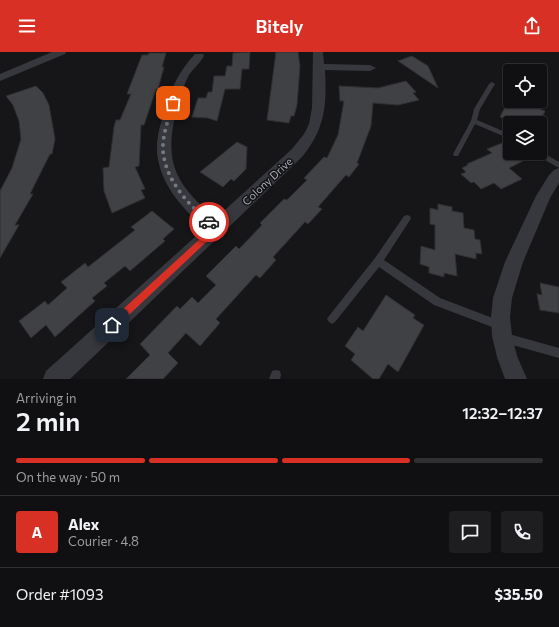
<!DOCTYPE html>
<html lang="en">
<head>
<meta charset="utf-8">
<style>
	:root { --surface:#101012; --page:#1e1e20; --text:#f1f3f6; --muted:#9c9d9f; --line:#303032; --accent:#d93025 }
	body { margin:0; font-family:Commissioner,sans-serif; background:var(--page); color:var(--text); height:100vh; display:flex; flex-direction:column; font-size:15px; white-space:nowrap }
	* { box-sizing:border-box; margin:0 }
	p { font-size:13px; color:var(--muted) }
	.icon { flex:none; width:22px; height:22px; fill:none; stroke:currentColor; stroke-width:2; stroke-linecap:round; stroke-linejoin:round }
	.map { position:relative; height:327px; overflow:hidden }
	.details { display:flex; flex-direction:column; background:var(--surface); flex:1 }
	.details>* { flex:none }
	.buttons { position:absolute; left:503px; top:12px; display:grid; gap:8px }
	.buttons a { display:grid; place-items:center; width:44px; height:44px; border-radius:4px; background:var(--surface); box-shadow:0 1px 3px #0004,0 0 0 1px var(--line); font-size:20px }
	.pin { position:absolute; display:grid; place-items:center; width:34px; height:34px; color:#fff; margin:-17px; border-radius:8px; box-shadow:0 2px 6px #0006 }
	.courier { position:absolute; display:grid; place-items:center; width:40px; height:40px; margin:-20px; border:3px solid #d93025; border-radius:50%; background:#fff; color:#222; box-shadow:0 1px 5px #0007 }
	.head em { font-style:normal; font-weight:600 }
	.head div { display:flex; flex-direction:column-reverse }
	.head { display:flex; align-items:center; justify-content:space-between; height:68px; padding:0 16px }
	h1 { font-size:26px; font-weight:600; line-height:30px }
	.bar { display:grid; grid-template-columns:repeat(4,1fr); gap:6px 4px; align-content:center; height:48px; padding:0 16px }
	.bar i { height:5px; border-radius:3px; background:var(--line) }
	.bar .current { background:var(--accent) }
	.bar p { grid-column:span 4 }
	.line { display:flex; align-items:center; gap:10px; padding:0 16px; border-top:1px solid var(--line) }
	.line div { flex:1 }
	.round { display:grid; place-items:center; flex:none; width:42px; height:42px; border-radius:4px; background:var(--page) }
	header { display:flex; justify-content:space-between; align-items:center; height:52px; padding:0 16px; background:var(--accent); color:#fff; font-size:18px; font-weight:600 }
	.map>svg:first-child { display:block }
</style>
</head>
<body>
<header><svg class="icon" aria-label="menu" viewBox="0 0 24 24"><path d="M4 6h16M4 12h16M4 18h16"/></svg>Bitely<svg class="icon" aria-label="share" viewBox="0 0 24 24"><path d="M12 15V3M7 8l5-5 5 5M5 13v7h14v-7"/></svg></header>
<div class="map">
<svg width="559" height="327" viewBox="0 0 559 327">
	<rect width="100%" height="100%" fill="#161618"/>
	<path fill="#404145" stroke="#303034" d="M250 0 249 17H242L240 37H225L217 69 208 66 192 65 198 46H206L208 40H212L214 24H225L227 14H232L233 1Z
		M276 0H298L300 14 297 53 294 64H291L289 71 267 68Z
		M149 1H166L162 15H164L158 37H156L144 73H141L139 114 135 115 145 137 141 138 145 146 112 161 104 139 103 116 109 115 114 75 116 68H120L131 42H127L142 3H148Z
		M412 4 428 14 438 36 398 9Z
		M406 29 416 40 413 41 419 48 398 53 373 51 371 74 357 111 359 112 349 125 346 123 318 155 322 157 308 172 305 170 273 205 276 208 260 226 256 223 216 267 220 271 200 294 186 281 168 301 178 311 163 327H126L150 303 140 292 177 254 180 257 192 245 198 251 216 233 206 224 236 194 239 197 262 173 260 171 284 147 287 148 307 128 304 126 324 105 327 106 338 83 344 49H340L339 34 378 36Z
		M36 34 43 41 49 53 55 87 52 102H50L30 142H33L15 173H19L0 206V139L12 116 21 87 19 69 13 53 6 44Z
		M508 49H532L530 53 545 59 539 71H504L506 67 500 65Z
		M510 88V101H517L518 102 515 103 523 109 509 116 522 127 501 137 494 131 481 137 474 130 471 131 461 122 466 120 462 116 468 113 467 112 492 101 487 97Z
		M237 90 247 95 246 117 234 129 231 127 223 135 200 120Z
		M438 152 452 155V159L463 161 464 176 474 178 475 187 480 188 482 202 476 201V207L455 202 457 224 444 221V225L429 221V215L420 212 421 194 435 198V173L430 172V156L438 158Z
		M152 159 174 177 163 187 165 189 130 219 125 214 104 231 107 234 92 246 95 249 55 285 46 273 31 286 19 269 45 249 48 253 67 236 61 230 85 211 88 215 135 178 131 175Z
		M540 231 559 235V261L540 258 537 242 542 243Z
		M386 243 415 263 413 266 424 273 398 320 388 312 379 327H373L351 308 355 302 345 294 358 275 363 279Z"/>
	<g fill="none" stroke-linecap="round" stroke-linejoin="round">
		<path fill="#37383d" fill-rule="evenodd" d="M492 30 495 32 480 57 477 68 510 82V87L475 72 458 104H454L453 102 471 69 474 57 489 32Z
			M540 99 559 110V116L536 103 535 101H540Z
			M407 163 410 164 411 166 410 168 384 208 440 246 503 270 505 273 503 276 500 278 434 253 379 215 335 270 332 272 329 270 327 267 329 264 375 206 404 164Z
			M502 280 559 296V306L498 289 497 285 498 281Z
			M276 318 280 319 281 323 280 327H269L272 319Z"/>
		<path fill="#37383d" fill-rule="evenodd" d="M52 0H66L65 2 0 29V22Z
			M313 0H323L324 12 370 13 376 16 370 19 325 18C327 53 325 77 302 105L70 327H43L46 319 205 176C180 155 155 126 157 91 158 80 161 70 164 61 170 38 179 19 195 2H203L204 4C200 11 194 16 189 23 182 36 179 50 175 64 164 113 178 135 216 166L292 97 304 82 309 72 312 56Z
			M559 116V131L551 144 523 210 512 246 510 265 512 284 517 304 527 327H505L497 305 492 284 491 265 493 246 505 210 536 144 549 123 554 118Z"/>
	</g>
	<path fill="#d93025" d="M209 167 219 174V178L115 276H109V270L212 176 206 170Z"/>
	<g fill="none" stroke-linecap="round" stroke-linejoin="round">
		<path stroke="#757880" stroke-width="4" stroke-dasharray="0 7.2" d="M173 51C169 66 162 83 163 99 166 129 188 152 209 170"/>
	</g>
	<g text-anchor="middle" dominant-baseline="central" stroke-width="3" stroke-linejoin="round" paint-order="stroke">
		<g font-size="11" fill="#a8adb8" stroke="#111113">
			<text transform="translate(267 129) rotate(-43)">Colony Drive</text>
		</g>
	</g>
</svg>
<div class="buttons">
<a><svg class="icon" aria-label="locate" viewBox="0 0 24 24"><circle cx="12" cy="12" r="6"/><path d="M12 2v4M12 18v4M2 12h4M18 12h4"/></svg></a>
<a><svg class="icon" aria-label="layers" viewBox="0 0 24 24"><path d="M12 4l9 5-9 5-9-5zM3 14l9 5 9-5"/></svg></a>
</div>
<div class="pin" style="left:173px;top:51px;background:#ea580c"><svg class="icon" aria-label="bag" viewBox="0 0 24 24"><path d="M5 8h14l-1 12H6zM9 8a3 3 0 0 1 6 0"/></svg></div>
<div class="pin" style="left:112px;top:273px;background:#1f2937"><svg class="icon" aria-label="home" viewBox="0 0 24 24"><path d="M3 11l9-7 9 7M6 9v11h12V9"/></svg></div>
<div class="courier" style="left:209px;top:170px"><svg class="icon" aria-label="car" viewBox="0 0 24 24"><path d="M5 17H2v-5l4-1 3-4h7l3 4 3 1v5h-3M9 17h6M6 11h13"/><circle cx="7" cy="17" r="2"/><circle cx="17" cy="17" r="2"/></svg></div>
</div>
<section class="details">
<div class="head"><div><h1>2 min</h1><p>Arriving in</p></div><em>12:32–12:37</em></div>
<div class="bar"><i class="current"></i><i class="current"></i><i class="current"></i><i></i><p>On the way · 50 m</p></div>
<div class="line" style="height:72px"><b class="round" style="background:var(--accent);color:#fff">A</b><div><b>Alex</b><p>Courier · 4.8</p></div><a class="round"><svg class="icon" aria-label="chat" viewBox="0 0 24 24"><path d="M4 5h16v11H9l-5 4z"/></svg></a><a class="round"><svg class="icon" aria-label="phone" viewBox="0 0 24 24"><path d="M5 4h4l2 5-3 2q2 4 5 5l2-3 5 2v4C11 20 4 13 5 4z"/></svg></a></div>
<div class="line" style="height:52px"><div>Order #1093</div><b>$35.50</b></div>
</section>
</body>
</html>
